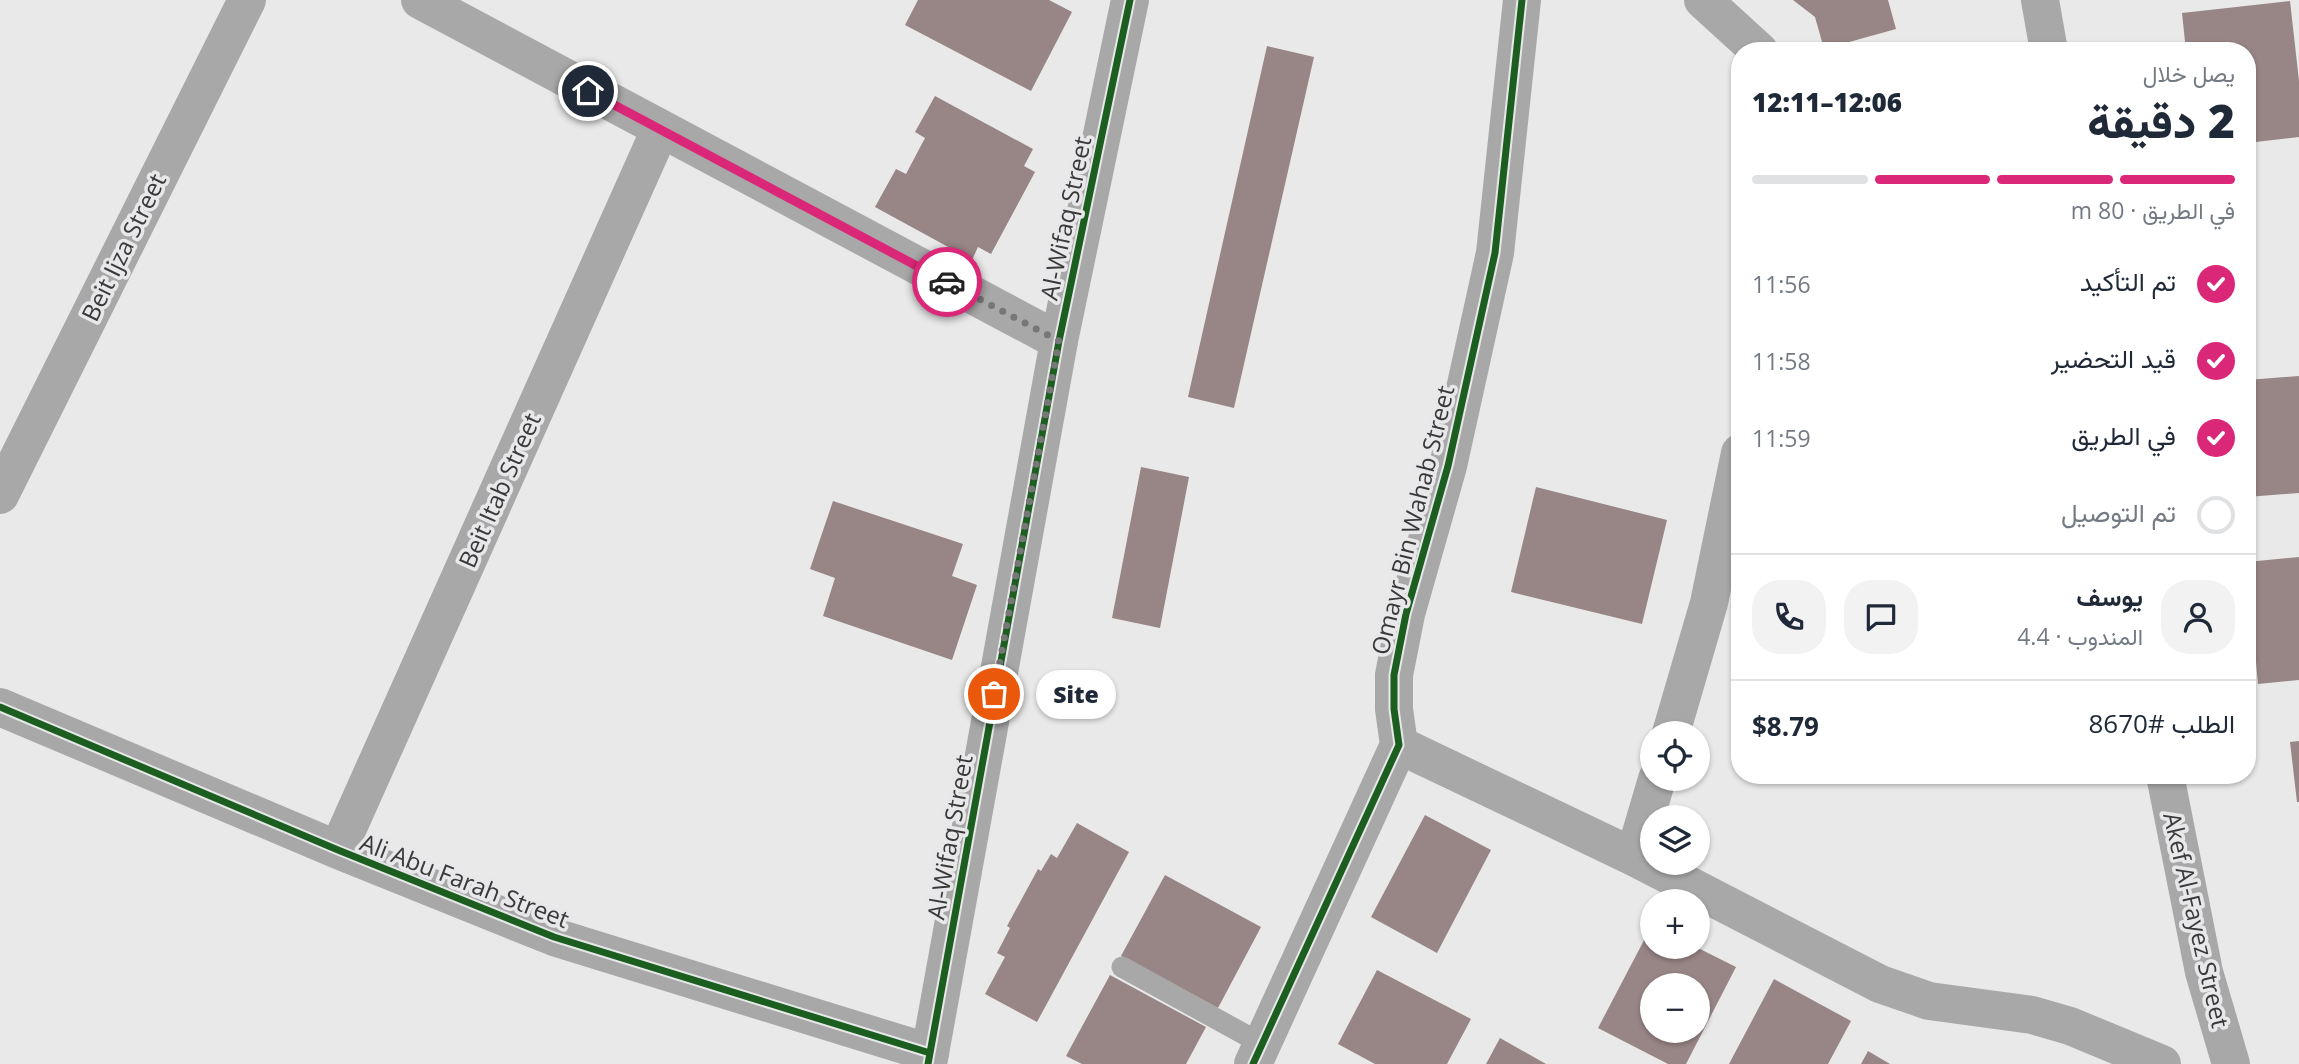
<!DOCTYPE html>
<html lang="ar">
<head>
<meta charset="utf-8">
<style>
	:root { --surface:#fff; --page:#f2f2f3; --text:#1f2937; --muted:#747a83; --line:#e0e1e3; --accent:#db2777 }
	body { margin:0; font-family:"Open Sans",Vazirmatn,sans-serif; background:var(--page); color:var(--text); direction:rtl; height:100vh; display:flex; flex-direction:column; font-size:26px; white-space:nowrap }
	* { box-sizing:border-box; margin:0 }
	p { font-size:23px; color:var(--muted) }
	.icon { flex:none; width:38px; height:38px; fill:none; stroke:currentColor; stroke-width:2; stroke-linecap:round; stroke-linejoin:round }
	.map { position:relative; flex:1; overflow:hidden; direction:ltr }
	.details { position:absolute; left:1731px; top:42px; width:525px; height:742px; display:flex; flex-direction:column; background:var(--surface); border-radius:28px; box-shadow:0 2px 5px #0004; direction:rtl }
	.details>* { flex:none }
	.controls { position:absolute; left:1640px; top:721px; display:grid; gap:14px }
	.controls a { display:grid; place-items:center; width:70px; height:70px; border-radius:50%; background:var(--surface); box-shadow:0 2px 5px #0004; font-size:35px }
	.pin { position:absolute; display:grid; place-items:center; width:60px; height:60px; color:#fff; margin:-30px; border:4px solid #fff; border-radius:50%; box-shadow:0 2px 7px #0007 }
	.courier { position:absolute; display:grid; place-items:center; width:70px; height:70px; margin:-35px; border:5px solid #db2777; border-radius:50%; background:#fff; color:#222; box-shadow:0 2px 9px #0007 }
	.bubble { position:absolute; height:49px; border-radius:24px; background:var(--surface); box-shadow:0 2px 5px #0004; font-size:23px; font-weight:800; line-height:49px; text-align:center; direction:rtl }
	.summary em { font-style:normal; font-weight:800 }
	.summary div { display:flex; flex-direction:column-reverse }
	.summary { display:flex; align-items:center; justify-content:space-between; height:119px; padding:0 21px }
	h1 { font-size:46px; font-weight:800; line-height:52px }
	.bar { display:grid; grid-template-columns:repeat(4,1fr); gap:10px 7px; align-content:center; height:84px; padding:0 21px }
	.bar i { height:9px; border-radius:5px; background:var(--line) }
	.bar .on { background:var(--accent) }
	.bar p { grid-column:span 4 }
	.line { display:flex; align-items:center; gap:18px; padding:0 21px; border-top:2px solid var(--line) }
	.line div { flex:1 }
	.round { display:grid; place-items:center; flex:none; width:74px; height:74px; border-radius:28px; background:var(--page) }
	ol { padding:0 21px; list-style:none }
	li { display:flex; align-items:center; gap:21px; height:77px }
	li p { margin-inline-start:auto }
	li .icon { padding:7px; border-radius:50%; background:var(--accent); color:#fff; stroke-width:4 }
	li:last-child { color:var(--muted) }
	li i { width:38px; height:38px; border:4px solid var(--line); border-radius:50% }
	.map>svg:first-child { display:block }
</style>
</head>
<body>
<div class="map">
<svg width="2299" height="1064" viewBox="0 0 2299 1064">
	<rect width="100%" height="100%" fill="#e9e9e9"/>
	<path fill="#988586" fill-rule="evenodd" d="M918 0H1049L1072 12 1031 91 905 25Z
		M1793 0H1888L1896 29 1824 49 1815 17Z
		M2290 1 2299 81V137L2247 143V51H2186L2182 13Z
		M1267 46 1314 57 1234 408 1188 397Z
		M935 96 1033 149 1024 166 1035 172 991 254 978 247 972 260 875 207 896 169 906 174 925 138 915 132Z
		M2299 376V493L2247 497V380Z
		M1141 467 1189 477 1160 628 1112 618Z
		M1536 487 1667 520 1642 624 1511 592Z
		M833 501 963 544 952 576 977 585 952 660 823 616 835 578 810 569Z
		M2299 557V680L2258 684 2247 562Z
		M2299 741V802H2297L2290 742Z
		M1425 815 1491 850 1437 953 1371 917Z
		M1077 823 1129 852 1037 1022 985 994 1005 957 997 953 1010 928 1007 926 1038 869 1041 871 1051 854 1057 858Z
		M1165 875 1261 927 1218 1008 1121 956Z
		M1652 925V947H1696L1736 967 1686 1064H1668L1598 1028ZM1652 985H1698V1031H1652Z
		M1377 970 1471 1019 1447 1064H1375L1338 1044Z
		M1110 975 1206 1027 1186 1064H1082L1066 1056Z
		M1774 979 1851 1021 1828 1064H1729Z
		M1500 1038 1546 1064H1486Z
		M1868 1051 1890 1064H1861Z"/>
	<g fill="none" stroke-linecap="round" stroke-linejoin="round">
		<path stroke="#a8a8a8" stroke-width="21" d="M1122 967 1262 1044"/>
		<path stroke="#a8a8a8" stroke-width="38" d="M420 0 1059 341
			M1703 0 1759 51
			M0 495 247 0
			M0 707 338 850 554 937 930 1053
			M1671 733 1709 603 1740 453
			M1399 745 1634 857 1880 984 1929 1001 2032 1015 2070 1026 2162 1064
			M338 850 660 130
			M1634 857 1657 779
			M1253 1064 1399 745 1394 709V675L1406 614 1448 466 1495 253 1522 0"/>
		<path stroke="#a8a8a8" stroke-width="38" d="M2040 0 2049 51
			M2165 775 2204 972 2231 1064
			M928 1064 1059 341 1130 0"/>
		<defs>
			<path id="cycleway" d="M0 707 338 850 554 937 930 1053
				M928 1064 1059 341 1130 0
				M1253 1064 1399 745 1394 709V675L1406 614 1448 466 1495 253 1522 0"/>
		</defs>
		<use href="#cycleway" stroke="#e8e8ea" stroke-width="11"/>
		<use href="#cycleway" stroke="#1b5e20" stroke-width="7"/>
	</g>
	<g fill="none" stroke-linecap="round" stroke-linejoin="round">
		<path stroke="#777" stroke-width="7" stroke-dasharray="0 12.6" d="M947 282 1059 341 994 694"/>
		<path stroke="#db2777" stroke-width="9" d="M588 91 947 282"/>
	</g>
	<g text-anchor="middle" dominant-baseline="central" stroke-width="7" stroke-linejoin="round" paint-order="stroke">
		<g font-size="24" fill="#39393a" stroke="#e8e8ea">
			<text transform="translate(1065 218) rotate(-78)">Al-Wifaq Street</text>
			<text transform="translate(123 247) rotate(-64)">Beit Ijza Street</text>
			<text transform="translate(499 490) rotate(-66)">Beit Itab Street</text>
			<text transform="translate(1412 520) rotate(-76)">Omayr Bin Wahab Street</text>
			<text transform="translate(949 837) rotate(-80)">Al-Wifaq Street</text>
			<text transform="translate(465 880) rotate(21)">Ali Abu Farah Street</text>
			<text transform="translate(2197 920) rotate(77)">Akef Al-Fayez Street</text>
		</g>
	</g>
</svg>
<div class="controls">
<a><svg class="icon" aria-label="locate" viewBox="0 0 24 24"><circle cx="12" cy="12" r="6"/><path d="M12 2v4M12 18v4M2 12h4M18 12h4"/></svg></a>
<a><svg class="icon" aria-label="layers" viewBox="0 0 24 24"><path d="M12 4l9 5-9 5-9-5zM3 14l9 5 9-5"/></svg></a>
<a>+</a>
<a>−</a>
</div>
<div class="pin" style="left:994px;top:694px;background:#ea580c"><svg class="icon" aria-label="bag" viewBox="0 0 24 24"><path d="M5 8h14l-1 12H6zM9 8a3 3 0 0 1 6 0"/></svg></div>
<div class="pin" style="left:588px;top:91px;background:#1f2937"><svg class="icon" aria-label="home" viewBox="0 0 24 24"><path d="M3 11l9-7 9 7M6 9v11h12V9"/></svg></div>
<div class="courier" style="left:947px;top:282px"><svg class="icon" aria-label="car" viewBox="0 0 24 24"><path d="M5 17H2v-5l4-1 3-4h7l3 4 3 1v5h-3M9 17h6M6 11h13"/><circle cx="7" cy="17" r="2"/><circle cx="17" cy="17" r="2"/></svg></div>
<div class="bubble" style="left:1036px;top:670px;width:80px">Site</div>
<section class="details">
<div class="summary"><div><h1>2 دقيقة</h1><p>يصل خلال</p></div><em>12:06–12:11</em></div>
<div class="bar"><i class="on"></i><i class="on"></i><i class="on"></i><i></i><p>في الطريق · 80 m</p></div>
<ol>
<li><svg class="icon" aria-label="check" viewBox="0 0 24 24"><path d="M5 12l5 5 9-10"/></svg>تم التأكيد<p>11:56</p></li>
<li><svg class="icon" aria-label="check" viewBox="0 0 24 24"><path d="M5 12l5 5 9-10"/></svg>قيد التحضير<p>11:58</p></li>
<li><svg class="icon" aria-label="check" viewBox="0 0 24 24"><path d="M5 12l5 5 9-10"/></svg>في الطريق<p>11:59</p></li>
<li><i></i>تم التوصيل</li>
</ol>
<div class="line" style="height:126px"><a class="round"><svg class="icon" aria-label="person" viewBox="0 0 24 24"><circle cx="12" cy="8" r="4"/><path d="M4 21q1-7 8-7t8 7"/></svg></a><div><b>يوسف</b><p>المندوب · 4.4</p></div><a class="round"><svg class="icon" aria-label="chat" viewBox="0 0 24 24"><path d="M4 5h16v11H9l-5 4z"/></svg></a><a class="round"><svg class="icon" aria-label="phone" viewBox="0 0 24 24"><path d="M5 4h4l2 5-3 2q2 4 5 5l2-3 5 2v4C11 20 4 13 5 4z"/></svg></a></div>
<div class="line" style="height:91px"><div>الطلب #8670</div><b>$8.79</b></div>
</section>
</div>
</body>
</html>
